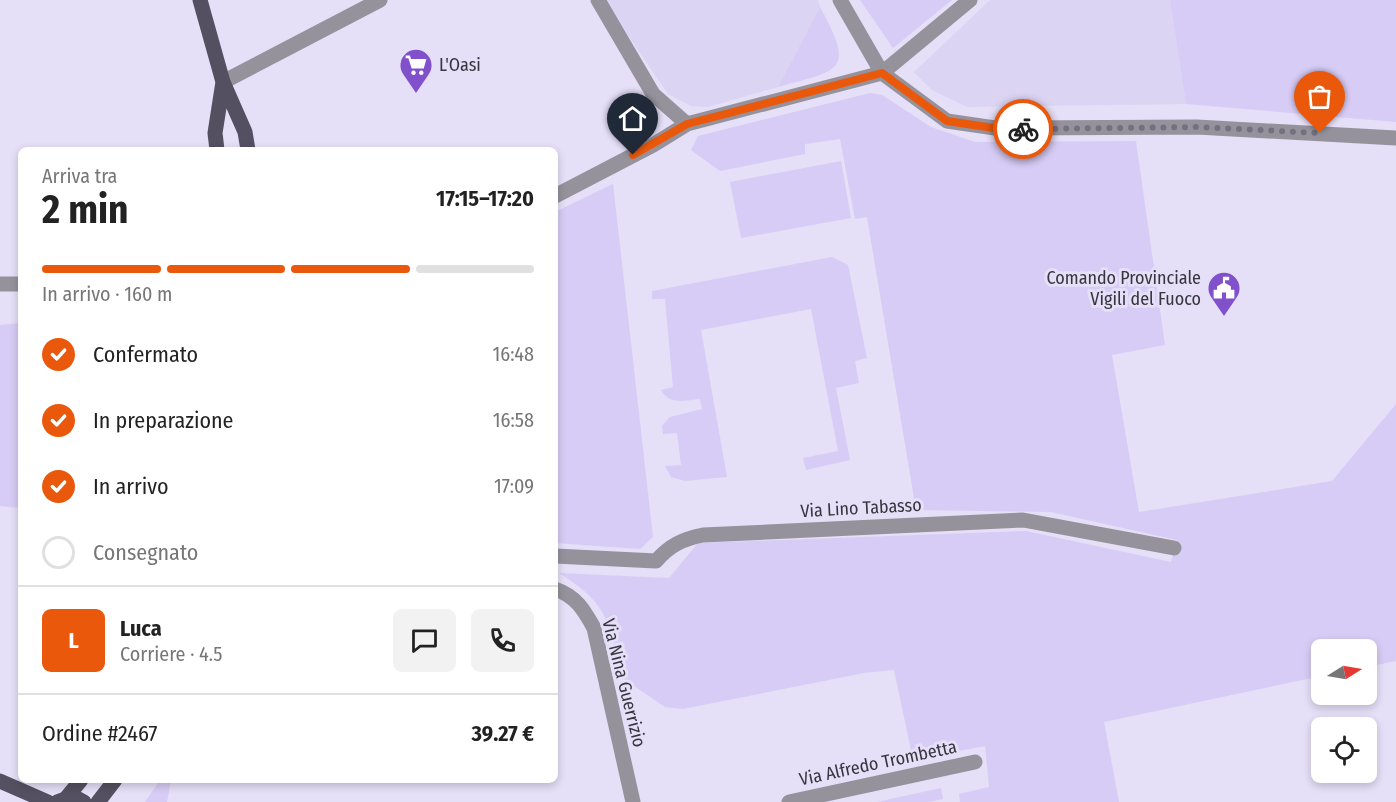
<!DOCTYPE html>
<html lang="it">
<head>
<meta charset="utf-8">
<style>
	:root { --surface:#fff; --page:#f2f2f2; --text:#222; --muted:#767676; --line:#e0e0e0; --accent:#ea580c }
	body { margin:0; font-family:"Fira Sans Condensed",sans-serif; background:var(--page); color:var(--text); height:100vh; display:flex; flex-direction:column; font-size:22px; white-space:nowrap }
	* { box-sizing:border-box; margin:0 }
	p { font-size:20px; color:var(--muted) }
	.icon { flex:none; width:33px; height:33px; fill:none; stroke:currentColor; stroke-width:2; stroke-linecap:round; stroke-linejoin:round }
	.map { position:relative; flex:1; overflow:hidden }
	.side { position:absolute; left:18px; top:147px; width:540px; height:636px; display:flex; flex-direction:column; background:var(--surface); border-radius:9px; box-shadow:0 3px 9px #0003 }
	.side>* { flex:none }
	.needle { width:39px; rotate:79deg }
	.controls { position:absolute; left:1311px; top:639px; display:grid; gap:12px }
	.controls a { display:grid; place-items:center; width:66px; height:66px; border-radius:9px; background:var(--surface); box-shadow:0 3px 9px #0003; font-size:30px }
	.pin { position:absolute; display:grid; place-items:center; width:51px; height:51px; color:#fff; margin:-62px -26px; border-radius:50% 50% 50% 0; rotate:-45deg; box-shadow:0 0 6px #0007 }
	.pin .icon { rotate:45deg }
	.courier { position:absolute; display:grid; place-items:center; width:60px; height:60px; margin:-30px; border:4px solid #ea580c; border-radius:50%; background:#fff; color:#222; box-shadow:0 2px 8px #0007 }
	.overview em { font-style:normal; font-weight:700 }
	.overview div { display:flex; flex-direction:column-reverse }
	.overview { display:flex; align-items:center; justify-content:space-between; height:102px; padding:0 24px }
	h1 { font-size:39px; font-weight:700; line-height:45px }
	.bar { display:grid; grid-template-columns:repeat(4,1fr); gap:9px 6px; align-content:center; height:72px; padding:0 24px }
	.bar i { height:8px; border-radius:4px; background:var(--line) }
	.bar .current { background:var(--accent) }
	.bar p { grid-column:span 4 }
	.line { display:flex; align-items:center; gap:15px; padding:0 24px; border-top:2px solid var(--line) }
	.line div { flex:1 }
	.round { display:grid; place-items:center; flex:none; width:63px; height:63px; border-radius:9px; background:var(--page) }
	ol { padding:0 24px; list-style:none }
	li { display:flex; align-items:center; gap:18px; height:66px }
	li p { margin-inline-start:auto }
	li .icon { padding:6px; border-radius:50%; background:var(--accent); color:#fff; stroke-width:4 }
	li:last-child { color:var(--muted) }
	li i { width:33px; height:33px; border:3px solid var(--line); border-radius:50% }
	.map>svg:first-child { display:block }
</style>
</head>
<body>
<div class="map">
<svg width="1396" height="802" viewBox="0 0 1396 802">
	<rect width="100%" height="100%" fill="#e5dff7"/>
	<path fill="#dcd4f3" d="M604 0H818L820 7 778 87 708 107 691 106 668 94Z
		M990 0H1170L1186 104 967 107 932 90 914 72Z"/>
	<path fill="#d7ccf5" d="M860 0H952L893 48Z
		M1170 0H1396V122L1186 104Z
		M820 7C856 72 840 70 778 87Z
		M870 93 882 95 931 127 975 142 1136 141 1165 345 1112 355 1139 512 1332 481 1396 404V661L1367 667 1366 650H1322L1321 676 1104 722 1119 802H960L959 794 989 787 985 746 913 760 894 670 864 673 683 709 665 707 621 677C610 623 609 604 559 573L669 578 698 543 1026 531 1171 562 1177 540 1051 512 916 510 867 217 855 219 840 139 805 144V154L720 171 691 150 698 136Z
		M841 161 851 218 741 238 730 182Z
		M613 184 653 537 640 549 555 543V212Z
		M832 257 848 265 867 358 855 361 859 383 836 388 850 460 806 470 803 458 838 451 811 309 701 330 727 477 685 481 671 477 665 466 681 465 677 433 663 434 662 426 670 417 702 409 700 399C685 400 670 406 661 390L673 387 665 299H652V291Z
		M21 323V508L0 506V325Z
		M160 780H171L167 802H145Z
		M941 788 943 799 929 802H877Z"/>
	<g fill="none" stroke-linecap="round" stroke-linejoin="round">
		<path stroke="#95929c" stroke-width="15" d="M598 0 653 94 687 124
			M840 0 882 73 947 121 995 128 1197 127 1396 138
			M223 82 380 0
			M555 196 653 145 687 124 882 73 970 0
			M0 284H21
			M555 556 656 561C670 545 683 539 703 535L1023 520 1174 548
			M555 589C576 596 584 610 594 628L633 802
			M789 802 975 762"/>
		<path stroke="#555061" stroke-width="15" d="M200 0 223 82 245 132 248 150
			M217 150 215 133 223 82
			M0 781 48 802
			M67 797 81 780
			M57 802 73 796 84 802
			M98 802 115 780"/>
	</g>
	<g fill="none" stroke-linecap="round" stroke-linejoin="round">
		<path stroke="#74707f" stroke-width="6" stroke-dasharray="0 10.8" d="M1023 129 1197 127 1320 133"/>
		<path stroke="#ea580c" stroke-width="8" d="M633 155 687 124 882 73 947 121 994 128 1023 129"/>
	</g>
	<defs>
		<symbol id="supermarket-pin" viewBox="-11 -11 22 30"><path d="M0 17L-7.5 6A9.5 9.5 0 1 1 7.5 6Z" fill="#8051ca" stroke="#e5dff7"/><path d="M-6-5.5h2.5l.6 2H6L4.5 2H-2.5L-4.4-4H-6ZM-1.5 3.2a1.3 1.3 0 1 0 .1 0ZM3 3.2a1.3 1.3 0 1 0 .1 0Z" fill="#fff"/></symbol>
		<symbol id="civic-pin" viewBox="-11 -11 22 30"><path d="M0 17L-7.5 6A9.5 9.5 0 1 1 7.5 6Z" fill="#8051ca" stroke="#e5dff7"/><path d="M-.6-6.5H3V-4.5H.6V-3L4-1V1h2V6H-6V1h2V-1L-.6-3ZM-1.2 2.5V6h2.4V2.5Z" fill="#fff"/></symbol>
	</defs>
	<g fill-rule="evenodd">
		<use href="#supermarket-pin" x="397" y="46" width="38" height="52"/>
		<use href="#civic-pin" x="1205" y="269" width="38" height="52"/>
	</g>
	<g text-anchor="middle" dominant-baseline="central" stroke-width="6" stroke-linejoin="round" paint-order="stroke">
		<g font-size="18" fill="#37353e" stroke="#e5dff7" text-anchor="start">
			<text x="439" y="65">L'Oasi</text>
			<text x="1201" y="278" text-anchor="end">Comando Provinciale<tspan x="1201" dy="21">Vigili del Fuoco</tspan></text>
		</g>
		<g font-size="18" fill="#37353e" stroke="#e5dff7">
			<text transform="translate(861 508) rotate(-3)">Via Lino Tabasso</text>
			<text transform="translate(624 683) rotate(76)">Via Nina Guerrizio</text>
			<text transform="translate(878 763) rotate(-12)">Via Alfredo Trombetta</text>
		</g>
	</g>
</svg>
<div class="controls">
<a><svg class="needle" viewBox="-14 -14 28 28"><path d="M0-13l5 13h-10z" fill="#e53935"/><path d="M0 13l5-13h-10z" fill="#767676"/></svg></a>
<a><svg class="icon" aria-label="locate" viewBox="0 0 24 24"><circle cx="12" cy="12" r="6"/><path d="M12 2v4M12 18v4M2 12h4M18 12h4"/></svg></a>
</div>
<div class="pin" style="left:1320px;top:133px;background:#ea580c"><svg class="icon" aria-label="bag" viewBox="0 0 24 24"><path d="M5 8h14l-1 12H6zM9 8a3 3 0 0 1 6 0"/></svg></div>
<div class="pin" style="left:633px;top:155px;background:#1f2937"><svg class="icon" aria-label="home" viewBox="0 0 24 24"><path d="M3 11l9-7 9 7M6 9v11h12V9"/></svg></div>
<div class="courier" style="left:1023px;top:129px"><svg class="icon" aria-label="bike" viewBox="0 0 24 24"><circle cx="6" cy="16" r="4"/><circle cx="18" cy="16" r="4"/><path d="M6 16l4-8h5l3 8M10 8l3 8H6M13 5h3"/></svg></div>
<section class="side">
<div class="overview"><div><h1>2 min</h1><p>Arriva tra</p></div><em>17:15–17:20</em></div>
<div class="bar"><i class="current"></i><i class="current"></i><i class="current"></i><i></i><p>In arrivo · 160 m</p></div>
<ol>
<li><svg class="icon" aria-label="check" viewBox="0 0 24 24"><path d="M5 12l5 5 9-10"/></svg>Confermato<p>16:48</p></li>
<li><svg class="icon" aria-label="check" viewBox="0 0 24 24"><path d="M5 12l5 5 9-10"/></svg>In preparazione<p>16:58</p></li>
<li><svg class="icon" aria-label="check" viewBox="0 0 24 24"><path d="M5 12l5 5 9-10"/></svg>In arrivo<p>17:09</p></li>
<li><i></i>Consegnato</li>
</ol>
<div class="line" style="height:108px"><b class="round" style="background:var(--accent);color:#fff">L</b><div><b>Luca</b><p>Corriere · 4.5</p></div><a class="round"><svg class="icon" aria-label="chat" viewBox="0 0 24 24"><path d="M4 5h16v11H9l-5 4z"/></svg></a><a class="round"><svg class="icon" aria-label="phone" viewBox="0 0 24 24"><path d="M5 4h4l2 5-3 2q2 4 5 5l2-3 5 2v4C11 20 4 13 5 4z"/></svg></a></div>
<div class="line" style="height:78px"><div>Ordine #2467</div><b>39.27 €</b></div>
</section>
</div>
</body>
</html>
